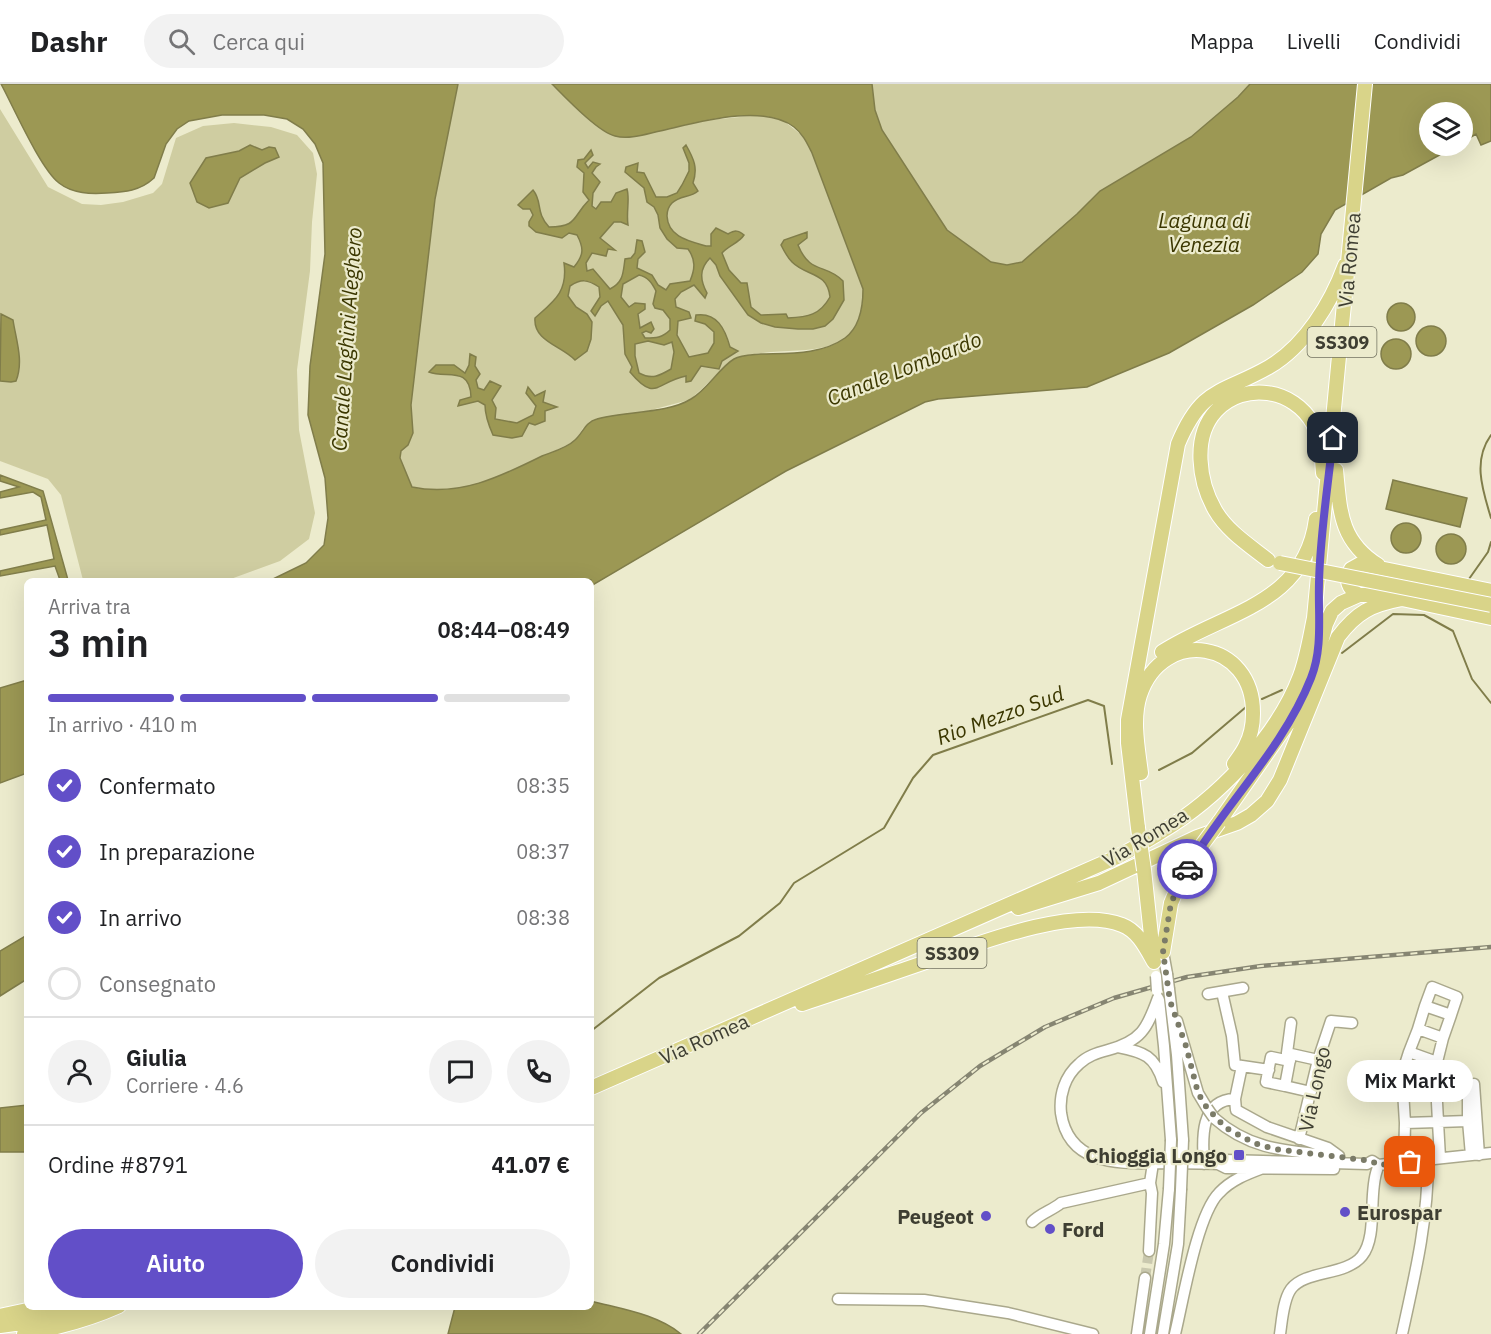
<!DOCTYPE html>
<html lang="it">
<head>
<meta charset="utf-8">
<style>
	:root { --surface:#fff; --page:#f2f2f2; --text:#202124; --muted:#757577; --line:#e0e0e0; --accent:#624fc8 }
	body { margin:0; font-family:"IBM Plex Sans",sans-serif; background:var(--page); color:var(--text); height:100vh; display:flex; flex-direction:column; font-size:22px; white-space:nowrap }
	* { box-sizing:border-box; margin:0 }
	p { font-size:20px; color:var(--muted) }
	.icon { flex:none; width:33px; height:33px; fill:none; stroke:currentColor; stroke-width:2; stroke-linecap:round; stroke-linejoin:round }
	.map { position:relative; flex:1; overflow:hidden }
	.panel { position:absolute; left:24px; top:494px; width:570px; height:732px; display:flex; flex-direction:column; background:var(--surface); border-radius:9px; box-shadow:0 6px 24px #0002 }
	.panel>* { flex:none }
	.buttons { position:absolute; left:1419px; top:18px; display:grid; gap:12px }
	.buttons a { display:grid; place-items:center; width:54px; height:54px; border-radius:50%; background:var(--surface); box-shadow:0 6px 24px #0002; font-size:30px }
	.pin { position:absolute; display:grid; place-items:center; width:51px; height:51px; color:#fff; margin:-26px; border-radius:12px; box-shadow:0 3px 9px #0006 }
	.courier { position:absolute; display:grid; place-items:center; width:60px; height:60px; margin:-30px; border:4px solid #624fc8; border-radius:50%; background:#fff; color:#222; box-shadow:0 2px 8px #0007 }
	.bubble { position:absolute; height:42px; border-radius:21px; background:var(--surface); box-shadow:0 6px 24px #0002; font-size:20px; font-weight:600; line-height:42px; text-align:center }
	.overview em { font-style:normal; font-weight:600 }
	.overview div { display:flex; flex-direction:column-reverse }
	.overview { display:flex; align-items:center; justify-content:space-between; height:102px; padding:0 24px }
	h1 { font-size:39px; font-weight:600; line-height:45px }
	.bar { display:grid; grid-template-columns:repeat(4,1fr); gap:9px 6px; align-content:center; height:72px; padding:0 24px }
	.bar i { height:8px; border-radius:4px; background:var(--line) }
	.bar .selected { background:var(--accent) }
	.bar p { grid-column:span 4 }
	.line { display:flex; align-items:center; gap:15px; padding:0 24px; border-top:2px solid var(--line) }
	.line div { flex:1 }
	.round { display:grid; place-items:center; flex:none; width:63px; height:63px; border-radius:32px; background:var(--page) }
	ol { padding:0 24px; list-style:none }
	li { display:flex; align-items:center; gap:18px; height:66px }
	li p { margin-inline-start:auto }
	li .icon { padding:6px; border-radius:50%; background:var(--accent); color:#fff; stroke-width:4 }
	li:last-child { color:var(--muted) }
	li i { width:33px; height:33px; border:3px solid var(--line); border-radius:50% }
	.cta { display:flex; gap:12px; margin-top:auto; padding:12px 24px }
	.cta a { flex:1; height:69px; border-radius:36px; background:var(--accent); color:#fff; font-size:24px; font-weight:600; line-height:69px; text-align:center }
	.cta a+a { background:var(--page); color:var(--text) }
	header { display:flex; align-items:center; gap:36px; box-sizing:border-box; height:84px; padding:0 30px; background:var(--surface); border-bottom:2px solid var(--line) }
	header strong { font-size:28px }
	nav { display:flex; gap:33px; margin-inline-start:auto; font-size:21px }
	.search { width:420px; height:54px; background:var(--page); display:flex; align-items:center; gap:15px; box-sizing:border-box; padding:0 21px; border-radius:33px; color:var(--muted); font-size:22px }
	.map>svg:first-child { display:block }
</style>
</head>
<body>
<header>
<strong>Dashr</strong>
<div class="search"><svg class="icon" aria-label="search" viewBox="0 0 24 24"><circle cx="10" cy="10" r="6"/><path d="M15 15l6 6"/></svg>Cerca qui</div>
<nav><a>Mappa</a><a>Livelli</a><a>Condividi</a></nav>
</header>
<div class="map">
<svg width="1491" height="1250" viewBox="0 0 1491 1250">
	<rect width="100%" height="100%" fill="#ecebcd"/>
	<path fill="#cfcda1" d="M458 0H552L589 36 636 52 709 36 761 31 776 35 800 0 784 37 804 53 812 69 863 205C865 288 787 257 737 274 726 278 702 307 689 316L583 344 575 357 500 393 464 404 429 407 412 403 400 374 401 367 408 361 413 349 411 321 435 115Z
		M872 0H1250L1238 13 1191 53 1100 107 1077 130 1022 178 1007 181 991 178 947 146 882 46 875 26Z
		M0 25 48 103 82 120 101 121 123 118 153 109 162 100 176 54 203 42 234 39 271 43 297 51 313 69 317 90 312 138 310 187 297 286 299 346 315 429 309 455 280 477 228 496H83L61 411 48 395 0 377Z"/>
	<path fill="#9c9854" stroke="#807d4a" stroke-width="1.5" fill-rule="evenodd" d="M1 0H458L435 115 411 321 413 349 408 361 401 367 400 374 412 403C459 413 500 393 542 372 552 368 567 364 575 356 583 349 585 338 597 335 624 327 667 330 691 315 707 306 720 283 734 275 741 271 753 271 761 270 788 269 821 271 845 254 860 243 863 223 863 205L812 69C807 59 803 50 794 43 762 19 696 39 660 47 646 50 629 56 615 52 598 48 565 13 552 0H872L875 26 882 46 947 146 991 178 1007 181 1022 178 1077 130 1100 107 1191 53 1238 13 1250 0H1491V57L1481 61 1476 50 1463 58 1462 28H1430V62H1456L1403 91 1391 94 1335 126 1321 150 1318 170 1302 188 1253 221 1169 269 1087 303 938 315 925 318 786 387 591 502V496H271L306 479 324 461 328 434 325 394 308 331 310 282 325 170 323 79 315 60 303 45 287 35 264 31H222L189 37 177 45 166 60 154 94C140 107 125 108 107 109 91 110 73 110 59 99 40 84 14 24 1 0Z
		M250 61 262 66 269 63 275 64 279 73 265 79 240 94 228 119 209 124 197 118 190 99 206 74 239 67Z
		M686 61C694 75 698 84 693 99L698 107C690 114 680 111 672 119 669 122 667 127 667 132 668 153 689 157 706 162H711V150L716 144 728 150C735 146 738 146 744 151 739 159 729 161 722 169L729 186 741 199H747L751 223 761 231 786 230 788 234C808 233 820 231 830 213 827 187 807 193 792 178 787 173 784 167 781 161L784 156 807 148V154L798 161C810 191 826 179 843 197L844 216 833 235 825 242 813 245H798L775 243 761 239 748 231 720 192 716 181 710 174C699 185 700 196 707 209L705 214 694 201 681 208 675 215 676 223 689 228 691 234 678 237 677 251 689 273 708 269 714 259V248L705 240 695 237 696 231C717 228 725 245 730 263L738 267 722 277 719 285 701 282 691 297 686 298V292C656 298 656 319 630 288L632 283 625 270 623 241 608 217 601 222 595 232 591 227 600 213 599 203C587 195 581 195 570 202L568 212 576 223 587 230 592 238 591 255 587 267 575 276C562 262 533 257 535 234 554 217 568 208 564 179L574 183C584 171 584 164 577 151L569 149 562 154 536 148 529 142V138L533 131 530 125H523L518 121 533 106C543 118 535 128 549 143 578 143 572 133 589 116L583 108 584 89 577 83 578 76 584 75 591 66 593 71 585 79 588 84 593 78 600 80 596 83 592 89 600 98 593 109 592 122 596 125 601 118H611L616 109 627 105C630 115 626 129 628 141L621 138H614L600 154 615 166 608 165 606 172 592 169 586 179 587 187 593 185 610 205C624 198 623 188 625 175L631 174 635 169 637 156 642 157 645 168 638 175 637 184 652 191 658 201 666 206 670 200 690 197C695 185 696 176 688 165L677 164 667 155 660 144 658 131 654 123 647 118 644 104 625 88 626 83 638 79 637 88 644 89 656 113H667L677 109 682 101 689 87V79L683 64ZM639 191C648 193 652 199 656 207L653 220 655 224 663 226 670 235V246C662 254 656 254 645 254L642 249 646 247 651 249 654 245 651 238 640 244 638 230 645 225V220L635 219 629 223 621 213 623 200ZM648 257 664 261 672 258 674 268 671 285C659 292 652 296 639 289L635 272V260Z
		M1387 233a14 14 0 1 1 28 0a14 14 0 1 1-28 0Z
		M1 230 13 236C16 256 24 277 16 297L11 298 0 297Z
		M1416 257a15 15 0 1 1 30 0a15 15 0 1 1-30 0Z
		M1381 270a15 15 0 1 1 30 0a15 15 0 1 1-30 0Z
		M470 270 476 273 475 282 480 290 476 296 478 304 484 306 490 297 501 302 492 316 496 324 495 335 517 339 533 331 536 322 526 309 528 303 535 312 545 307 543 318 557 323 545 327V337L535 341 529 339 522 352 512 354 493 351C489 342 485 331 485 321L478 317 458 322 460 316 471 313C470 281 446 295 429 288L436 281H454L465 289 469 281Z
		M0 391 43 407 68 496H60L55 482 0 492V487L54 475 47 441 0 451V446L46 436 41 413 33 408 0 414V408L19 403 0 397Z
		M1393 396 1467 414 1460 443 1386 425Z
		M1391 454a15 15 0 1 1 30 0a15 15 0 1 1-30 0Z
		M1436 465a15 15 0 1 1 30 0a15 15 0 1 1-30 0Z
		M27 596V689L0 699V604Z
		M27 851V895L0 912V867Z
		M27 1021V1068H0V1024Z
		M591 1217C621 1225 657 1230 681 1250H448L455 1223 591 1222Z"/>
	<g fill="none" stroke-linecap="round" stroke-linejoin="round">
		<path stroke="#807d4a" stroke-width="2" d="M1491 351C1472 377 1483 407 1491 434
			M1469 495 1488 468 1491 458
			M1342 569 1393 530 1424 531 1453 547 1472 595 1491 619
			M1262 615 1282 606
			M1159 686 1192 669 1246 623
			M591 947 659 894 739 852 780 819 794 799 884 744 913 694 933 671 1088 616 1104 622 1112 680"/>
		<path stroke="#c9c8ae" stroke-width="10" stroke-dasharray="10 5" stroke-linecap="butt" d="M1145 1194 1149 1167"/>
		<defs>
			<path id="minor" d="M1163 868 1167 890
				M1169 905 1177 971 1183 1056
				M1222 908 1232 952 1235 981 1242 982 1235 1015 1236 1026 1267 1043 1328 1064 1339 1072
				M1208 910 1243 904
				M1158 914C1147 945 1141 957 1108 966 1097 969 1087 972 1079 980 1065 992 1059 1011 1061 1029 1068 1079 1115 1080 1154 1079 1176 1079 1197 1079 1218 1080L1225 1076 1367 1080 1372 1077 1378 1081
				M1159 916 1164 962 1171 1056
				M1425 922 1432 903 1457 913 1451 931
				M1177 937 1198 1009 1207 1024
				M1291 939 1287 969 1291 970
				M1418 945 1425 922 1451 931 1443 954
				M1118 963C1144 968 1155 972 1163 998
				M1409 968 1418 945 1443 954 1437 978
				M1242 982 1269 986
				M1402 990 1409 968 1437 978 1436 999 1461 1001 1462 1010H1468V1037
				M1474 1000 1479 1071
				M1285 1002 1266 998 1271 973 1290 977
				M1311 1008 1285 1002 1291 970 1318 976
				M1214 1034C1251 1067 1289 1067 1337 1072
				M1405 1039 1402 990 1436 999 1438 1038 1468 1037 1471 1071
				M1299 1055 1318 976 1331 937 1352 939
				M1404 1079 1405 1039 1438 1038 1440 1074
				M1204 1080C1202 1055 1200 1016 1235 1015
				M1218 1080 1226 1084 1334 1085
				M1378 1081 1491 1069
				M1032 1138C1041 1129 1051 1127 1061 1119L1150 1099
				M1149 1167 1152 1109 1150 1099 1153 1079
				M838 1215 924 1216 1008 1229 1093 1250
				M1137 1250 1145 1194
				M1150 1250 1164 1160 1169 1105
				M1163 1250 1178 1160 1181 1106
				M1175 1250C1183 1217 1197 1131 1219 1109 1231 1096 1247 1090 1263 1084
				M1280 1250C1282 1237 1283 1216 1291 1205 1305 1186 1346 1192 1362 1172 1378 1152 1368 1110 1377 1086
				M1402 1250C1415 1191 1428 1137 1428 1076"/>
			<path id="major" d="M1336 386C1340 427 1340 457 1378 481
				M1268 476C1249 461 1227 447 1215 426 1199 398 1192 353 1216 327 1244 297 1294 305 1313 340 1321 355 1322 373 1323 389
				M1359 511C1348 505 1345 496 1351 485L1360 480 1491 507
				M1162 568C1224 528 1305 521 1316 435
				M1141 689C1138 665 1132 635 1140 611 1163 542 1254 556 1253 630 1253 641 1251 651 1246 661 1243 668 1238 674 1234 680
				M1219 738 1291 635 1312 592 1326 540 1332 527 1341 519 1359 511H1367L1402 515 1491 534
				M1138 744 1128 659V636L1178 360C1202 302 1222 310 1269 283 1305 262 1331 219 1345 181
				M1144 786 1153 870
				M1018 824 1099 799 1197 753 1237 739 1251 731 1267 717 1280 696 1338 553C1357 528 1371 521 1402 515
				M1163 868 1171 819 1182 793 1202 761
				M802 920C842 907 882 893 923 879 972 862 1072 821 1122 841 1138 847 1146 864 1154 878
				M591 1004 1117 773C1132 765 1147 757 1161 748 1217 715 1277 653 1300 592 1307 573 1310 553 1314 534L1365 0
				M0 1232 46 1222
				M0 1242 37 1237 90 1222
				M24 1250C57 1244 88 1236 119 1222"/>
		</defs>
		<use href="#minor" stroke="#aaa88c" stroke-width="13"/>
		<use href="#major" stroke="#fff" stroke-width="16"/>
		<use href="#minor" stroke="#fff" stroke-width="10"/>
		<use href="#major" stroke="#d9d489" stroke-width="14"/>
		<defs>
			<path id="rail" d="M699 1250 921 1029 980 982 1045 943 1114 914 1187 893 1261 882 1491 863"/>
		</defs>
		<use href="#rail" stroke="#868572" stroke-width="4.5"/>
		<use href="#rail" stroke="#ecebcd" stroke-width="2" stroke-dasharray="7" stroke-linecap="butt"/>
		<defs>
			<path id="minor-bridge" d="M1167 890 1169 905
				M1156 892 1157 907
				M1207 1024 1214 1034
				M1169 1105 1171 1056
				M1181 1106 1183 1056"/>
			<path id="major-bridge" d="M1280 479 1491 521
				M1138 744 1144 786
				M1202 761 1219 738"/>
		</defs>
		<use href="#minor-bridge" stroke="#aaa88c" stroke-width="13" stroke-linecap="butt"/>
		<use href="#major-bridge" stroke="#fff" stroke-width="16" stroke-linecap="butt"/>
		<use href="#minor-bridge" stroke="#fff" stroke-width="10"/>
		<use href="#major-bridge" stroke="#d9d489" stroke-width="14"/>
	</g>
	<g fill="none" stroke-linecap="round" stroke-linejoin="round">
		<path stroke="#7b7b68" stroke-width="6" stroke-dasharray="0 10.8" d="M1187 785 1171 819 1163 868 1170 917 1186 962 1198 1009 1207 1024 1226 1044 1254 1059 1274 1065 1372 1077 1378 1081 1410 1078"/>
		<path stroke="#624fc8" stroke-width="8" d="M1187 785C1225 720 1283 665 1311 594 1323 564 1318 531 1319 499 1320 451 1328 402 1333 354"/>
	</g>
	<g fill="#624fc8" stroke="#ecebcd" stroke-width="2">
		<rect x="1233" y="1065" width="12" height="12" rx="3"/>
		<circle cx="1345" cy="1128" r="6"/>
		<circle cx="986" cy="1132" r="6"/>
		<circle cx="1050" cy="1145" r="6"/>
	</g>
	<g text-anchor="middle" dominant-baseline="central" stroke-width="4.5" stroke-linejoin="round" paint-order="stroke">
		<g fill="#ecebcd" stroke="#727260" stroke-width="1.5">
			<rect x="1307.5" y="243" width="69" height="30" rx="4.5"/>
			<rect x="917.5" y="854" width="69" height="30" rx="4.5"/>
		</g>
		<g font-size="18" font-weight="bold" fill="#3e3e32">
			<text x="1342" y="258">SS309</text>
			<text x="952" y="869">SS309</text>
		</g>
		<g font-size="20" fill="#3e3e32" stroke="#ecebcd">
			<text transform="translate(1349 176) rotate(-85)">Via Romea</text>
			<text transform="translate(1145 753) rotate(-31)">Via Romea</text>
			<text transform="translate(704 955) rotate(-24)">Via Romea</text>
			<text transform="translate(1314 1005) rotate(-78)">Via Longo</text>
		</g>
		<g font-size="20" font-weight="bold" fill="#3e3e32" stroke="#ecebcd" text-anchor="end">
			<text x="1227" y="1071">Chioggia Longo</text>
			<text x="1357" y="1128" text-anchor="start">Eurospar</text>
			<text x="974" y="1132">Peugeot</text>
			<text x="1062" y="1145" text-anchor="start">Ford</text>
		</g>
		<g font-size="21" font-style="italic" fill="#3b3700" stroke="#ecebcd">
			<text x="1204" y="136">Laguna di<tspan x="1204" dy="24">Venezia</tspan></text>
			<text transform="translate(346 255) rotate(-86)">Canale Laghini Aleghero</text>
			<text transform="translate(904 284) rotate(-22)">Canale Lombardo</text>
			<text transform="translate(1000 631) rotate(-20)">Rio Mezzo Sud</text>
		</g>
	</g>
</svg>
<div class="buttons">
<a><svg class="icon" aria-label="layers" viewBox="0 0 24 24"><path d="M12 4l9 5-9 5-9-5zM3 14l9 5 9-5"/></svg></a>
</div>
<div class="pin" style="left:1410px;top:1078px;background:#ea580c"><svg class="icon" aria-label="bag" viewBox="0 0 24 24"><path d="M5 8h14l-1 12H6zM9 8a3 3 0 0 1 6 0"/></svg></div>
<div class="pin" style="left:1333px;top:354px;background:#1f2937"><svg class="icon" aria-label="home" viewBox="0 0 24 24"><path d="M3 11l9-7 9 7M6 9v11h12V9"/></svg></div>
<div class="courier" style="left:1187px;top:785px"><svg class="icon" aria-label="car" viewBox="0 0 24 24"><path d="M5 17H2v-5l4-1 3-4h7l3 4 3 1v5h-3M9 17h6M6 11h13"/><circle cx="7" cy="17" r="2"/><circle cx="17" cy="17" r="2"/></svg></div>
<div class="bubble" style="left:1347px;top:976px;width:126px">Mix Markt</div>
<section class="panel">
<div class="overview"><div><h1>3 min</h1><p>Arriva tra</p></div><em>08:44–08:49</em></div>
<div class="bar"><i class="selected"></i><i class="selected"></i><i class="selected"></i><i></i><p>In arrivo · 410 m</p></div>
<ol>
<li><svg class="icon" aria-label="check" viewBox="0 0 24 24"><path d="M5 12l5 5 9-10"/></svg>Confermato<p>08:35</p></li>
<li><svg class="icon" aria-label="check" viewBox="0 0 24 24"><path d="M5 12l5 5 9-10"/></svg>In preparazione<p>08:37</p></li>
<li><svg class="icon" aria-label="check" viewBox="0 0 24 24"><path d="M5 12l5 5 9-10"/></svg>In arrivo<p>08:38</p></li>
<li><i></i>Consegnato</li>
</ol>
<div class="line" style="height:108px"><a class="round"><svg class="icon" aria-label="person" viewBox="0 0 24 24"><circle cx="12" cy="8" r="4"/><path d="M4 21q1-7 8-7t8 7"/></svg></a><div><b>Giulia</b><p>Corriere · 4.6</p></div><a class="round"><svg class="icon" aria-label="chat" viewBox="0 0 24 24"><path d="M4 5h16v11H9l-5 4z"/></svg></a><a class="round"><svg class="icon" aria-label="phone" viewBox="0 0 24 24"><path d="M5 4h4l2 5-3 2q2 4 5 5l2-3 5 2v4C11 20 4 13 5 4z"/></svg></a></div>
<div class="line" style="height:78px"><div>Ordine #8791</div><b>41.07 €</b></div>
<div class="cta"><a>Aiuto</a><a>Condividi</a></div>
</section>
</div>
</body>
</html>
